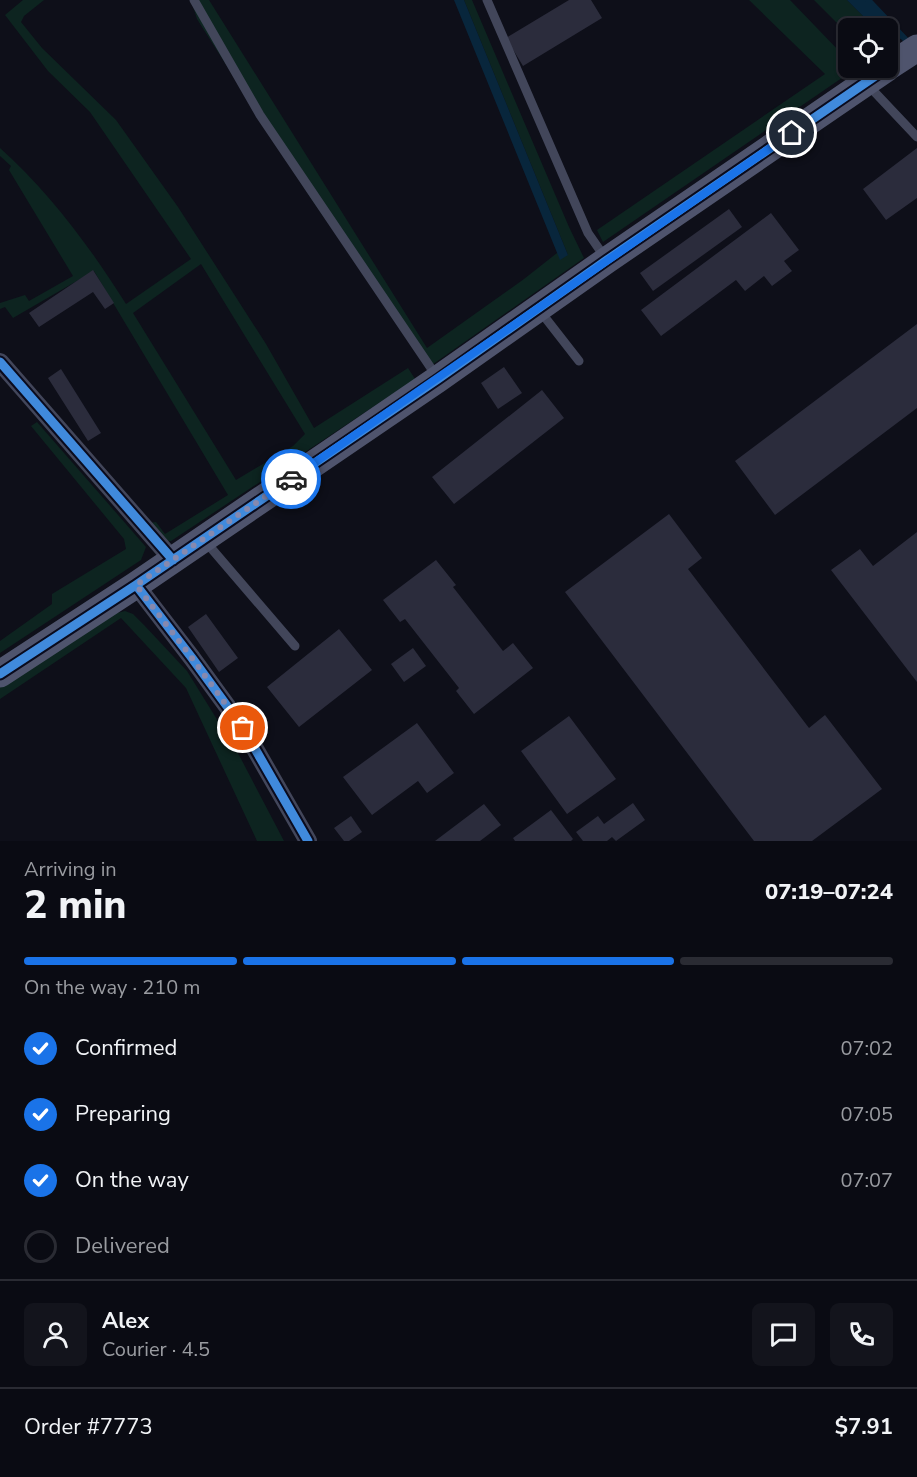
<!DOCTYPE html>
<html lang="en">
<head>
<meta charset="utf-8">
<style>
	:root { --surface:#0a0b13; --page:#13141c; --text:#f1f3f6; --muted:#999ba0; --line:#2a2b33; --accent:#1a73e8 }
	body { margin:0; font-family:"Nunito Sans",sans-serif; background:var(--page); color:var(--text); height:100vh; display:flex; flex-direction:column; font-size:22px; white-space:nowrap }
	* { box-sizing:border-box; margin:0 }
	p { font-size:20px; color:var(--muted) }
	.icon { flex:none; width:33px; height:33px; fill:none; stroke:currentColor; stroke-width:2; stroke-linecap:round; stroke-linejoin:round }
	.map { position:relative; height:841px; overflow:hidden }
	.drawer { display:flex; flex-direction:column; background:var(--surface); flex:1 }
	.drawer>* { flex:none }
	.controls { position:absolute; left:838px; top:18px; display:grid; gap:12px }
	.controls a { display:grid; place-items:center; width:60px; height:60px; border-radius:9px; background:var(--surface); box-shadow:0 2px 4px #0004,0 0 0 2px var(--line); font-size:30px }
	.pin { position:absolute; display:grid; place-items:center; width:51px; height:51px; color:#fff; margin:-26px; border:3px solid #fff; border-radius:50%; box-shadow:0 2px 6px #0007 }
	.courier { position:absolute; display:grid; place-items:center; width:60px; height:60px; margin:-30px; border:4px solid #1a73e8; border-radius:50%; background:#fff; color:#222; box-shadow:0 2px 8px #0007 }
	.head em { font-style:normal; font-weight:800 }
	.head div { display:flex; flex-direction:column-reverse }
	.head { display:flex; align-items:center; justify-content:space-between; height:102px; padding:0 24px }
	h1 { font-size:39px; font-weight:800; line-height:45px }
	.bar { display:grid; grid-template-columns:repeat(4,1fr); gap:9px 6px; align-content:center; height:72px; padding:0 24px }
	.bar i { height:8px; border-radius:4px; background:var(--line) }
	.bar .on { background:var(--accent) }
	.bar p { grid-column:span 4 }
	.line { display:flex; align-items:center; gap:15px; padding:0 24px; border-top:2px solid var(--line) }
	.line div { flex:1 }
	.round { display:grid; place-items:center; flex:none; width:63px; height:63px; border-radius:9px; background:var(--page) }
	ol { padding:0 24px; list-style:none }
	li { display:flex; align-items:center; gap:18px; height:66px }
	li p { margin-inline-start:auto }
	li .icon { padding:6px; border-radius:50%; background:var(--accent); color:#fff; stroke-width:4 }
	li:last-child { color:var(--muted) }
	li i { width:33px; height:33px; border:3px solid var(--line); border-radius:50% }
	.map>svg:first-child { display:block }
</style>
</head>
<body>
<div class="map">
<svg width="917" height="841" viewBox="0 0 917 841">
	<rect width="100%" height="100%" fill="#0e0f19"/>
	<path fill="#0d2420" fill-rule="evenodd" d="M23 0H44L24 16 21 22 42 48 116 120 178 207 266 344 314 428 408 368 415 379 171 541 165 542 149 523 156 522 165 534 228 495 94 271 13 318 5 307 0 309V303L25 295 29 301 73 276 9 170 11 166 0 156V148C49 192 91 248 126 304L191 259 90 112 48 71 5 15ZM201 264 305 434 293 446 236 480 133 313Z
		M191 0H209L427 348 524 279 557 253 568 255 464 0H472L569 227 584 258 429 367 312 200 197 19Z
		M749 0H790L842 54 849 62V68L855 69 603 242 597 230 825 74Z
		M814 0H847L875 28H849V35Z
		M37 422 146 547 141 560 0 653V641L52 604V594L126 549 124 539 31 426Z
		M125 611 133 614 144 625 187 671 239 755 284 841H257L186 688 121 618 0 699V687L113 614Z"/>
	<path fill="#08263c" d="M454 0H464L568 255 560 260Z
		M847 0H869L903 37 892 45 888 41V28H875Z"/>
	<g fill="none" stroke-linecap="round" stroke-linejoin="round">
		<path stroke="#08263c" stroke-width="6" d="M868 0 907 41"/>
	</g>
	<path fill="#2b2c3c" d="M569 0H591L602 18 523 66 506 38Z
		M917 148V198L886 220 863 189Z
		M729 209 742 227 653 291 640 273Z
		M771 213 799 250 784 261 792 271 772 286 764 276 745 291 736 280 661 336 641 310Z
		M93 270 114 303 105 309 93 292 39 327 29 313Z
		M917 324V408L775 515 735 461Z
		M504 367 522 393 498 409 481 383Z
		M61 369 101 433 88 441 48 378Z
		M542 390 564 418 454 504 432 477Z
		M669 514 702 558 688 569 809 728 825 715 882 789 812 841H754L565 592Z
		M917 532V682L831 570 860 549 873 566Z
		M436 560 456 585 453 587 503 651 513 643 533 668 474 714 456 691 459 688 405 619 400 622 383 600Z
		M206 614 238 658 219 672 188 627Z
		M339 629 372 670 299 727 267 687Z
		M413 648 426 666 404 682 391 664Z
		M569 716 616 779 567 814 521 751Z
		M417 723 454 773 427 793 418 781 372 815 343 777Z
		M633 803 645 820 616 841 612 837 607 841H583L576 832 598 816 604 824Z
		M484 804 501 825 480 841H435Z
		M551 810 573 839 571 841H515L513 838Z
		M351 816 362 832 349 841H344L334 828Z"/>
	<g fill="none" stroke-linecap="round" stroke-linejoin="round">
		<path stroke="#42465a" stroke-width="9" d="M194 0 260 115 437 377
			M487 0 588 233 606 259
			M867 84 917 137
			M540 311 579 361
			M205 541 295 646"/>
		<path stroke="#42465a" stroke-width="18" d="M0 362 173 560
			M136 585 192 658 243 728 308 841"/>
		<path stroke="#4f546d" stroke-width="27" d="M888 67 917 48
			M0 674 136 585 438 379 607 260 887 68"/>
		<defs>
			<path id="cycleway" d="M0 362 173 560
				M136 585 192 658 243 728 308 841
				M0 674 136 585 438 379 607 260 887 68"/>
		</defs>
		<use href="#cycleway" stroke="#0a0b1d" stroke-width="13"/>
		<use href="#cycleway" stroke="#408adc" stroke-width="9"/>
	</g>
	<g fill="none" stroke-linecap="round" stroke-linejoin="round">
		<path stroke="#8689ae" stroke-width="6" stroke-dasharray="0 10.8" d="M243 728 192 658 136 585 291 479"/>
		<path stroke="#1a73e8" stroke-width="8" d="M291 479 792 133"/>
	</g>
</svg>
<div class="controls">
<a><svg class="icon" aria-label="locate" viewBox="0 0 24 24"><circle cx="12" cy="12" r="6"/><path d="M12 2v4M12 18v4M2 12h4M18 12h4"/></svg></a>
</div>
<div class="pin" style="left:243px;top:728px;background:#ea580c"><svg class="icon" aria-label="bag" viewBox="0 0 24 24"><path d="M5 8h14l-1 12H6zM9 8a3 3 0 0 1 6 0"/></svg></div>
<div class="pin" style="left:792px;top:133px;background:#1f2937"><svg class="icon" aria-label="home" viewBox="0 0 24 24"><path d="M3 11l9-7 9 7M6 9v11h12V9"/></svg></div>
<div class="courier" style="left:291px;top:479px"><svg class="icon" aria-label="car" viewBox="0 0 24 24"><path d="M5 17H2v-5l4-1 3-4h7l3 4 3 1v5h-3M9 17h6M6 11h13"/><circle cx="7" cy="17" r="2"/><circle cx="17" cy="17" r="2"/></svg></div>
</div>
<section class="drawer">
<div class="head"><div><h1>2 min</h1><p>Arriving in</p></div><em>07:19–07:24</em></div>
<div class="bar"><i class="on"></i><i class="on"></i><i class="on"></i><i></i><p>On the way · 210 m</p></div>
<ol>
<li><svg class="icon" aria-label="check" viewBox="0 0 24 24"><path d="M5 12l5 5 9-10"/></svg>Confirmed<p>07:02</p></li>
<li><svg class="icon" aria-label="check" viewBox="0 0 24 24"><path d="M5 12l5 5 9-10"/></svg>Preparing<p>07:05</p></li>
<li><svg class="icon" aria-label="check" viewBox="0 0 24 24"><path d="M5 12l5 5 9-10"/></svg>On the way<p>07:07</p></li>
<li><i></i>Delivered</li>
</ol>
<div class="line" style="height:108px"><a class="round"><svg class="icon" aria-label="person" viewBox="0 0 24 24"><circle cx="12" cy="8" r="4"/><path d="M4 21q1-7 8-7t8 7"/></svg></a><div><b>Alex</b><p>Courier · 4.5</p></div><a class="round"><svg class="icon" aria-label="chat" viewBox="0 0 24 24"><path d="M4 5h16v11H9l-5 4z"/></svg></a><a class="round"><svg class="icon" aria-label="phone" viewBox="0 0 24 24"><path d="M5 4h4l2 5-3 2q2 4 5 5l2-3 5 2v4C11 20 4 13 5 4z"/></svg></a></div>
<div class="line" style="height:78px"><div>Order #7773</div><b>$7.91</b></div>
</section>
</body>
</html>
